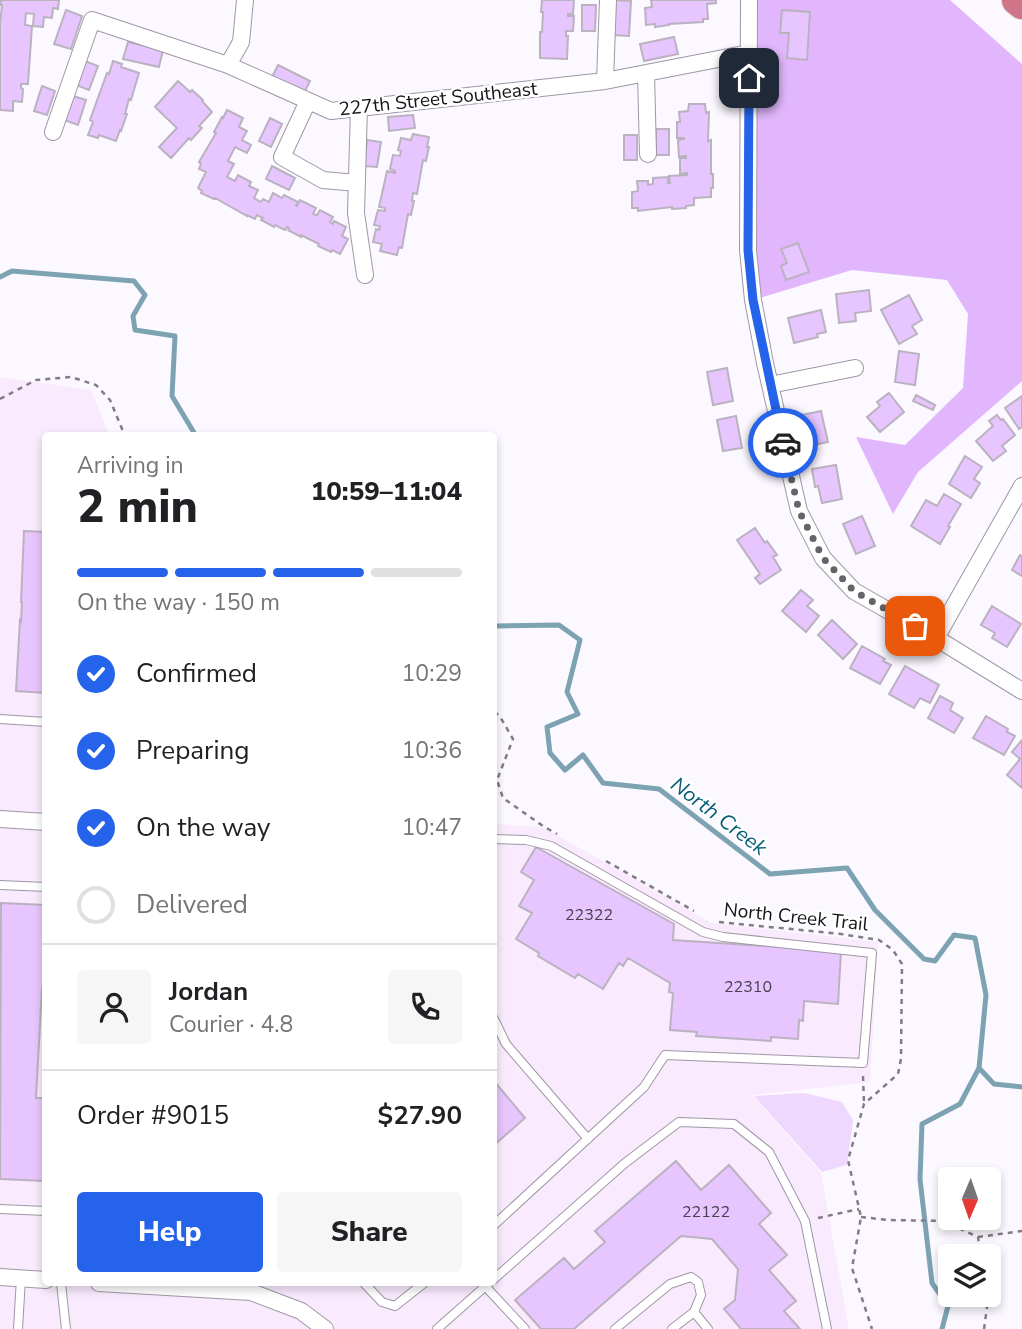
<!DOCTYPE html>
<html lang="en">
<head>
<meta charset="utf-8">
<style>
	:root { --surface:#fff; --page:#f6f6f6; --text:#202124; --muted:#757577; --line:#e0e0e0; --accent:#2563eb }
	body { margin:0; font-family:"Nunito Sans",sans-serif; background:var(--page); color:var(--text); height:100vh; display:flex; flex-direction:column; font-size:26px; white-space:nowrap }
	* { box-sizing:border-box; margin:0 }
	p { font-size:23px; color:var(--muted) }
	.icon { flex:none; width:38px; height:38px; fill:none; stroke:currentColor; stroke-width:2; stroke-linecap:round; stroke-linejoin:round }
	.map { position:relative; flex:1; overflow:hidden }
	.sheet { position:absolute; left:42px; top:432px; width:455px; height:854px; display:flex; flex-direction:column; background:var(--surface); border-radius:7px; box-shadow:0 4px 10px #0003 }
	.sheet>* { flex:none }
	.needle { width:46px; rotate:182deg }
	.buttons { position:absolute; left:938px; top:1167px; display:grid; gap:14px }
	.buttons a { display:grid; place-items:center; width:63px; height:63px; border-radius:7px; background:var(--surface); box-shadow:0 4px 10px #0003; font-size:35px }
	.pin { position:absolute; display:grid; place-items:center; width:60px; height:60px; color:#fff; margin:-30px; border-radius:14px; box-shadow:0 4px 10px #0006 }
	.courier { position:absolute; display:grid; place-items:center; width:70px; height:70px; margin:-35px; border:5px solid #2563eb; border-radius:50%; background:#fff; color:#222; box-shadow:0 2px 9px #0007 }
	.overview em { font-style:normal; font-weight:800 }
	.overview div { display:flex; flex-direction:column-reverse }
	.overview { display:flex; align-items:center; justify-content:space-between; height:119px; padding:0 35px }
	h1 { font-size:46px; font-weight:800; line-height:52px }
	.bar { display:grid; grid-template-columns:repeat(4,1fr); gap:10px 7px; align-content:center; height:84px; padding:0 35px }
	.bar i { height:9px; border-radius:5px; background:var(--line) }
	.bar .active { background:var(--accent) }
	.bar p { grid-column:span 4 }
	.line { display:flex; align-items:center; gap:18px; padding:0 35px; border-top:2px solid var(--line) }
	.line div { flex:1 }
	.round { display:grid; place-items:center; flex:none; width:74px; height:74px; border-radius:7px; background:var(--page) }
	ol { padding:0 35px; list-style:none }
	li { display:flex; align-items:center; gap:21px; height:77px }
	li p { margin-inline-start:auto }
	li .icon { padding:7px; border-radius:50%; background:var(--accent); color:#fff; stroke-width:4 }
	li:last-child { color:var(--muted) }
	li i { width:38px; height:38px; border:4px solid var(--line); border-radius:50% }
	.cta { display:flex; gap:14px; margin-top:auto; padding:14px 35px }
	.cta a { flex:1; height:80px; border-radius:7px; background:var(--accent); color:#fff; font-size:28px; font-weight:800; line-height:80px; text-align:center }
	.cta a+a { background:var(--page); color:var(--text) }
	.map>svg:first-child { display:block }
</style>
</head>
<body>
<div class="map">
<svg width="1022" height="1329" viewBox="0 0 1022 1329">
	<rect width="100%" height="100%" fill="#fcf8ff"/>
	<path fill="#f9eafe" d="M0 377 91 390 110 436H46V1283H494V824L542 827 674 901 711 923 878 942 870 1082 752 1095 821 1173 849 1329H0Z"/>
	<path fill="#efd8fe" d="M804 1093 842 1102 853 1120 847 1165 822 1172 754 1096Z"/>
	<path fill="#e1b6fc" d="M749 0H950L1022 64V381L918 472 893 514 856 437 905 445 963 388 968 314 947 280 852 270 753 300Z"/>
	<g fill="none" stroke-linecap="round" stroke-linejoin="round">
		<path stroke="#7da3b3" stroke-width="5" d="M0 277 12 271 134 281 145 295 133 316 135 330 175 336 172 396 196 436
			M494 626 559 625 580 640 567 692 578 714 547 727 550 753 565 770 583 755 603 783 659 789 770 874 847 868 875 910 924 959 935 961 954 935 975 938 986 995 979 1068 960 1104 922 1124 920 1179 932 1283 948 1306 942 1329
			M979 1068 994 1084 1022 1087"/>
	</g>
	<path fill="#e7c5fe" stroke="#bbb2c0" stroke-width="2" d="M1 0H59L58 9 53 8 52 18 44 17 43 27 33 26 34 14 26 13 25 25 32 26 28 84H21V88L23 89 22 102 13 101V111L0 110V24L2 5H0Z
		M542 0H574L573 14H568V16H574L573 31H566V36H568L567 59 540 58V32H542L543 12H541Z
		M613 0 631 1 629 36 611 35Z
		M651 0H716V3L707 4 708 19H703V22L669 24V25L655 27V24L646 25 645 8 652 7Z
		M582 5H596L595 31H582Z
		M66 10 82 16 71 49 54 44Z
		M782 10 810 12 807 60 787 58 789 33H780Z
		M674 37 678 54 644 61 640 44Z
		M128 42 163 50 159 67 123 59Z
		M85 61 98 66 89 90 76 85Z
		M113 61 122 64 121 67 139 73 131 100 129 99 125 114H127L121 131 120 130 116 141 99 135 98 138 88 135 93 122 90 120 107 73 109 74Z
		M278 65 310 81 302 97 270 81Z
		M178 81 190 92 192 90 203 100 202 101 212 112 199 126 202 128 191 140 189 138 171 158 159 147 177 128 155 107Z
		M42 86 55 91 47 115 34 111Z
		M73 96 86 100 78 125 64 120Z
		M689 104H705L706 113 709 112 708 141 711 140V174H713V188H711V197L694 198V205L686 206V208L672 209V207L638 211V208H632V192L638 191 637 181H648V185L653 184V178L668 177V183H670L669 176 687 175V173L680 174V158H686V156L679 157 678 140 684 139V138H677V122H680L679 112 688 111Z
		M227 110 243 118 239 127 247 131 242 140 251 145 247 153 235 147 228 161 234 164 227 177 235 181 238 175 251 182 249 186 258 190 254 198 261 202 263 199 269 202 273 193 282 198 284 195 298 202 296 205 297 206 300 200 316 208 313 214 317 215 320 210 333 217 330 222 333 224 334 221 346 227 342 236 348 239 340 254 332 250 331 252 318 246 319 244 301 235V237L288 230 289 228 287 227 285 230 275 225 274 227 261 220 263 218 257 215 255 219 247 215V216L215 198 214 199 201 193 202 191 198 188 206 172 199 169 201 164 199 162 216 133 214 132 222 117 223 118Z
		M413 115 415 128 389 131 388 117Z
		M270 118 282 124 271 147 259 141Z
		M656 129H669V155H656Z
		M413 134 429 137 427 147H429L426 161 423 160 417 194 413 193 412 201H414L411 215 408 214 402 248 399 247 397 255 380 251 382 244 373 242 376 229 379 230 380 226 374 225 378 210 385 211V208L379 207 387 171 395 173V171L390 169 393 155 400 156 401 151 398 150 401 138 411 140Z
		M624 135H637V160H624Z
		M367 140 381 142 377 167 364 166Z
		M272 166 295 178 289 190 266 179Z
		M798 243 809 272 786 280 781 266 787 263 781 249Z
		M869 290 871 311 855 313 856 321 839 323 836 294Z
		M909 295 922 320 912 326 917 334 899 344 881 310Z
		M821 310 826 332 817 334 818 337 794 343 788 318Z
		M899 351 919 354 915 385 895 382Z
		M727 368 733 401 713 405 707 372Z
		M889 393 904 412 880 432 867 417 880 406 877 402Z
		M916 395 935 405 933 410 913 401Z
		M1022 396V427L1019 429 1005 408Z
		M821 411 828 442 808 446 802 415Z
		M997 415 1001 420 1003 419 1015 435 1002 446 1006 451 993 461 976 441 993 426 989 421Z
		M736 416 742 448 723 451 717 420Z
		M965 456 982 467 974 479 980 483 971 498 949 484Z
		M836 465 842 499 822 503 818 486 815 487 812 469Z
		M944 494 961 504 948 526 950 527 940 544 911 526 926 500 937 506Z
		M862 516 875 546 856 554 843 524Z
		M755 528 765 543 767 541 777 555 773 557 781 570 760 584 755 578 760 574 737 540Z
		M24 531 46 532V693L16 691 20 620 21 621 22 602H21Z
		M1020 555 1022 556V576L1012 570Z
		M801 590 813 600 807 606 819 616 806 632 782 611Z
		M992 606 1021 624 1007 647 992 638 995 633 981 625Z
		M832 620 857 644 843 659 818 635Z
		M862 646 885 659 883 661 891 665 880 684 850 668Z
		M905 666 939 685 930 703 920 698 914 708 889 694Z
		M940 696 953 703 950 710 963 718 954 733 928 718Z
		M986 716 1008 729 1007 732 1015 736 1004 755 973 738Z
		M1022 740V788L1007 775 1020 759 1012 752Z
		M536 847 674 924 673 940 841 951 838 1004 804 1001 803 1021 799 1020 798 1039 771 1037V1041L696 1036 697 1032 670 1030 673 993 669 992 670 983 628 958 623 966 619 963 603 989 578 974 575 978 538 956 539 953 516 939 532 913 519 906 534 880 521 872Z
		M1 903 46 905V988H42L36 1098H46V1177H44V1181L0 1179Z
		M494 1081 525 1118 494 1145Z
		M676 1161 701 1190 729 1165 771 1213 759 1224 787 1255 769 1270 796 1301 784 1311 800 1329H741L724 1309 735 1300 738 1269 712 1239 681 1236 574 1329H541L515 1300 564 1258 574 1269 605 1242 595 1231Z"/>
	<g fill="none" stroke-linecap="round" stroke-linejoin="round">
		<defs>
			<path id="service" d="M0 719 46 722
				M494 839 526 840 551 846 703 932 723 937 872 953 863 1063 665 1055 644 1087 494 1225
				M0 885 46 887
				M494 1019 506 1044 588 1139
				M0 1209 46 1211
				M494 1279 625 1163 679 1122 734 1124 769 1152 805 1221 827 1329
				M61 1283 66 1329
				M364 1283 382 1302 395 1306 424 1283
				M485 1286 525 1329
				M18 1329 21 1278
				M437 1329 489 1283
				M615 1329 670 1284 691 1277 698 1282 701 1295 694 1312
				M672 1329 694 1312 708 1329"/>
			<path id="minor" d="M749 0 748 250 753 300 765 363 799 511 823 558 854 591 936 638 1022 691
				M228 65 241 42 245 0
				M646 73 648 154
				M605 81 608 0
				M308 101 282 157 323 180 357 183
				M359 107 356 213 365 275
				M53 132 92 20 228 65 331 111 605 81 749 53
				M770 385 855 368
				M936 638 1022 486
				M0 819 46 822
				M0 1277 46 1280
				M99 1283 251 1292 301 1311 325 1329"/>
			<path id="motorway" d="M1017 0 1022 4"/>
		</defs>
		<use href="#service" stroke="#9f97a5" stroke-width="10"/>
		<use href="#minor" stroke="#9f97a5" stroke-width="18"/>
		<use href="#motorway" stroke="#d5d5d5" stroke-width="32"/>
		<path stroke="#817d83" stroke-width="2.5" stroke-dasharray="5 5" stroke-linecap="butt" d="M0 399 36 380 71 377 96 385 110 400 125 436
			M494 712 499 715 513 739 497 780 503 798 543 826 557 834
			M606 861 694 911
			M719 922 841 934 879 940 893 950 902 964 901 1059 898 1074 864 1104 848 1160 861 1217 852 1268 872 1329
			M863 1076 864 1104
			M861 1217 888 1220 943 1221 978 1237 981 1256
			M818 1218 859 1209
			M978 1237 1022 1231
			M984 1329 988 1300 987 1295"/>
		<use href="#service" stroke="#fff" stroke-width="8"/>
		<use href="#minor" stroke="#fff" stroke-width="16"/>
		<use href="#motorway" stroke="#d0748a" stroke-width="30"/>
	</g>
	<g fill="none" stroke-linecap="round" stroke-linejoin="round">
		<path stroke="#666369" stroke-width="7" stroke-dasharray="0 12.6" d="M783 443 799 511 823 558 854 591 915 626"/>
		<path stroke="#2563eb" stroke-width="9" d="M749 78 748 250 753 300 783 443"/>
	</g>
	<g text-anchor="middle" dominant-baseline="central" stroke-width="5" stroke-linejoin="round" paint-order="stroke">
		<g font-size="16" fill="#4a4052">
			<text x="589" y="915">22322</text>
			<text x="748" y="987">22310</text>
			<text x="706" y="1212">22122</text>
		</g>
		<g font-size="19" fill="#161318" stroke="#fff">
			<text transform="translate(438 99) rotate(-6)">227th Street Southeast</text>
			<text transform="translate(796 917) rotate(6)">North Creek Trail</text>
		</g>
		<g font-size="21" font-style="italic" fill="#076077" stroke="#fff">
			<text transform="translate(719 816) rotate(37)">North Creek</text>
		</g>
	</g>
</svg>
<div class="buttons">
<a><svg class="needle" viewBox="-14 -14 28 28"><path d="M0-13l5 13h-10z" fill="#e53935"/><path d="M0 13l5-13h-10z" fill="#757577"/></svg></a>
<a><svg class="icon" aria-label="layers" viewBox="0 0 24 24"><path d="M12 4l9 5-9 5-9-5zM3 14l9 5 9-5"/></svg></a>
</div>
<div class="pin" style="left:915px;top:626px;background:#ea580c"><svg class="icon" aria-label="bag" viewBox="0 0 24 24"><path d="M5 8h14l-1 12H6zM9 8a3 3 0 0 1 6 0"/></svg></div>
<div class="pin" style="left:749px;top:78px;background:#1f2937"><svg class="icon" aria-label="home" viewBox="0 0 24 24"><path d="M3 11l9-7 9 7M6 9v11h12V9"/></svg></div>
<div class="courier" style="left:783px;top:443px"><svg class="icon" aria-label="car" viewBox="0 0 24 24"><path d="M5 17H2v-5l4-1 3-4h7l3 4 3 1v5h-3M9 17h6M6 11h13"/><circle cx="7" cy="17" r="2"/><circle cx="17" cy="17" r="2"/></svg></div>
<section class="sheet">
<div class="overview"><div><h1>2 min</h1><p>Arriving in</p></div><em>10:59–11:04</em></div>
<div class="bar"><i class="active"></i><i class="active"></i><i class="active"></i><i></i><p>On the way · 150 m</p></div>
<ol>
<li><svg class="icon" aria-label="check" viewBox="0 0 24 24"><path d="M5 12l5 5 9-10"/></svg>Confirmed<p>10:29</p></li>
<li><svg class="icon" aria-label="check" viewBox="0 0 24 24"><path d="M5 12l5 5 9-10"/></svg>Preparing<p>10:36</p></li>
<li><svg class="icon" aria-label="check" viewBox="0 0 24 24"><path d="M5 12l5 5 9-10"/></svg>On the way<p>10:47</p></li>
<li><i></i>Delivered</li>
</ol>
<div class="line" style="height:126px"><a class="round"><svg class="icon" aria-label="person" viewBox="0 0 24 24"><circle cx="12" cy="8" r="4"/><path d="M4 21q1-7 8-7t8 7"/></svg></a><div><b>Jordan</b><p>Courier · 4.8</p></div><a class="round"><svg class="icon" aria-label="phone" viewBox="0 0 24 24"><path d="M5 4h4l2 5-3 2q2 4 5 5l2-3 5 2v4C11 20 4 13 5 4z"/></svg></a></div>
<div class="line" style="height:91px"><div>Order #9015</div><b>$27.90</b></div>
<div class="cta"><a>Help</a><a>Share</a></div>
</section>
</div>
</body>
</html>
